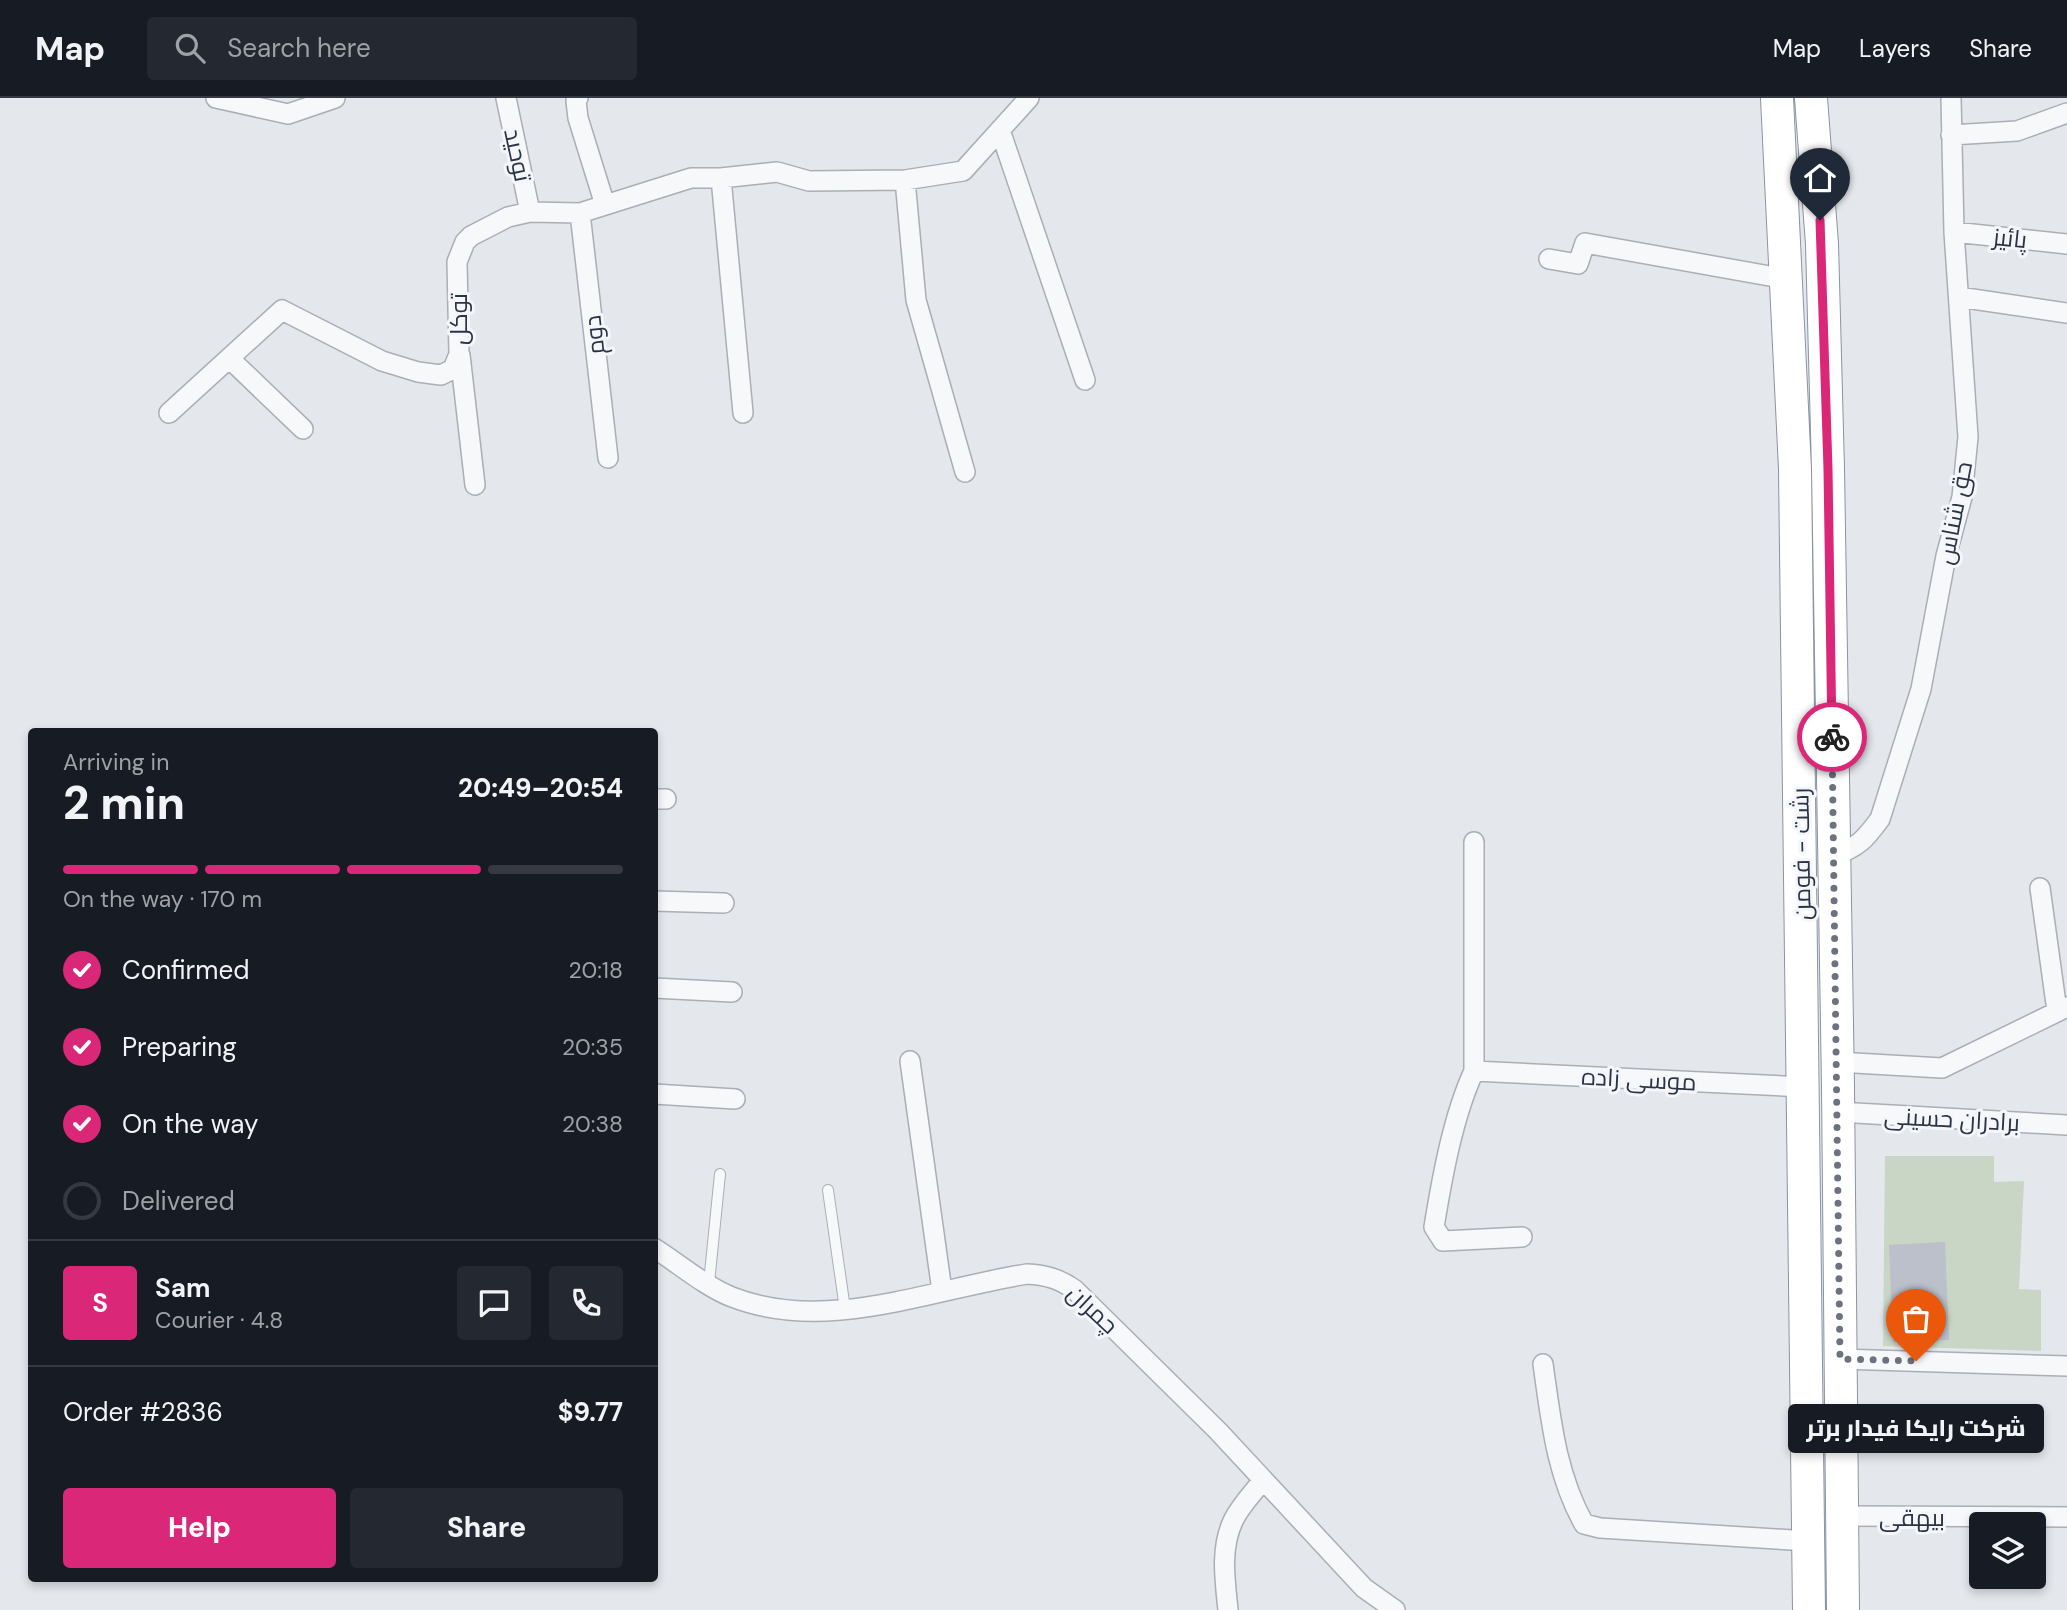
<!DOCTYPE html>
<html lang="en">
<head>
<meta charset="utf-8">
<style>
	:root { --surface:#171b24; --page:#242831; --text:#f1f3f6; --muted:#9ea1a6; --line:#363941; --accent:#db2777 }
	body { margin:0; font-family:"DM Sans",Cairo,sans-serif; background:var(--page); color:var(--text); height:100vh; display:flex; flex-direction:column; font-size:26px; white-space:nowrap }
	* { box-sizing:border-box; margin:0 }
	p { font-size:23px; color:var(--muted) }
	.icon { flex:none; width:38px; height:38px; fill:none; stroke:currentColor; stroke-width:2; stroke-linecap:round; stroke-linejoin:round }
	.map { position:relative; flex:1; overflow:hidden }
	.side { position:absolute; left:28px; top:630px; width:630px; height:854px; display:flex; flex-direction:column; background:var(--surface); border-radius:7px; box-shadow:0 4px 10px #0003 }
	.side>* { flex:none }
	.controls { position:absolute; left:1969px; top:1414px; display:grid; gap:14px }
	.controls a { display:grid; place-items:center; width:77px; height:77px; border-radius:7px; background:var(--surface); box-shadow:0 4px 10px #0003; font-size:35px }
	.pin { position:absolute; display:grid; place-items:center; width:60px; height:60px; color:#fff; margin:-72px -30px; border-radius:50% 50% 50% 0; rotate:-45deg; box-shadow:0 0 7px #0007 }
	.pin .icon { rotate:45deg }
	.courier { position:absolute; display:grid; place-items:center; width:70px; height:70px; margin:-35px; border:5px solid #db2777; border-radius:50%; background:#fff; color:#222; box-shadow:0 2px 9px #0007 }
	.bubble { position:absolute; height:49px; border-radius:7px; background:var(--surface); box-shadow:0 4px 10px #0003; font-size:23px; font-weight:800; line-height:49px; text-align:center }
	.overview em { font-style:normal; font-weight:800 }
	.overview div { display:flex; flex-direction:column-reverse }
	.overview { display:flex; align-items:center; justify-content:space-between; height:119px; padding:0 35px }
	h1 { font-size:46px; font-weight:800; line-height:52px }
	.bar { display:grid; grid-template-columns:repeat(4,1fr); gap:10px 7px; align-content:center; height:84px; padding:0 35px }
	.bar i { height:9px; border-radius:5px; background:var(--line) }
	.bar .selected { background:var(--accent) }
	.bar p { grid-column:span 4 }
	.line { display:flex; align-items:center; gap:18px; padding:0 35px; border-top:2px solid var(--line) }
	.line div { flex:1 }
	.round { display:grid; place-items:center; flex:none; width:74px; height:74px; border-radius:7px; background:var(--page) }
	ol { padding:0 35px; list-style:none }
	li { display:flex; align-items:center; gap:21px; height:77px }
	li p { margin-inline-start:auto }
	li .icon { padding:7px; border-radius:50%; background:var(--accent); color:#fff; stroke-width:4 }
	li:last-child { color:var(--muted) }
	li i { width:38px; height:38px; border:4px solid var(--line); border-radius:50% }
	.button { display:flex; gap:14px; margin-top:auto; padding:14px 35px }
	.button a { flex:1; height:80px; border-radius:7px; background:var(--accent); color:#fff; font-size:28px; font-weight:800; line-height:80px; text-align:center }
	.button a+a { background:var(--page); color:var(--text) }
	header { display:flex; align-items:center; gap:42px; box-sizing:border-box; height:98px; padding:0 35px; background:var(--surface); border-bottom:2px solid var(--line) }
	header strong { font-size:33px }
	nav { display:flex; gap:38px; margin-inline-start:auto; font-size:24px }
	.search { width:490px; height:63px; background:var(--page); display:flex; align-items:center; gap:18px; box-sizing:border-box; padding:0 24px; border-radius:7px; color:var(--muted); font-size:26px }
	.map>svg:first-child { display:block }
</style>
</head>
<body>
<header>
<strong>Map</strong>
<div class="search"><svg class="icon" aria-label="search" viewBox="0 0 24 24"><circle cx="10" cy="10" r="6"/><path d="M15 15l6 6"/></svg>Search here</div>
<nav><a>Map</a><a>Layers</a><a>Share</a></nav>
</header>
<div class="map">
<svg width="2067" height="1512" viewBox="0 0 2067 1512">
	<rect width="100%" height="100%" fill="#e4e7ec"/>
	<path fill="#c9d6c5" d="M1885 1058H1994V1084L2024 1083 2019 1191 2041 1192V1253L1883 1248Z"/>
	<path fill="#bbc0ca" d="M1945 1144 1949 1242 1893 1244 1889 1147Z"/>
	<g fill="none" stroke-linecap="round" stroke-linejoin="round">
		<defs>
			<path id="service" d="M828 1092 845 1211
				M709 1185 720 1076"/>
			<path id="minor" d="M216 0 288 16 335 0
				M506 0 530 114
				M578 0 576 3 578 20 605 107
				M1000 32 1085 282
				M1951 37 2017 33 2067 15
				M721 80 777 74 809 83 905 82 963 73 1029 0
				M905 82 916 202 965 374
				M580 115 608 360
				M1954 134 2067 146
				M1549 161 1578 166 1585 145 1786 181
				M1959 199 2067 215
				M460 257 475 387
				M229 260 303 331
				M169 315 282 212 382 263 418 274 441 277 453 271 459 256 457 164 465 144 471 138 508 119 530 114 580 115 691 80H721L743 315
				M654 701H666
				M1474 744V973C1453 1018 1442 1080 1434 1129L1443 1143 1522 1139
				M1834 757C1858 750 1866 740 1880 721L1921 591 1946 458 1962 399 1968 339 1954 134 1951 0
				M2040 790 2057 913
				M654 803 724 805
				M654 890 732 894
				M910 963 942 1193
				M1837 964 1942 970 2067 909
				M1474 973 1804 989
				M654 996 735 1001
				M1838 1014 2067 1027
				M654 1150C678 1165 706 1189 732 1199 827 1236 931 1191 1027 1176 1046 1177 1060 1181 1075 1192L1218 1333 1364 1490 1395 1512
				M1840 1261 2067 1268
				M1543 1266C1551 1322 1556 1376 1584 1426L1600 1430 1808 1443
				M1842 1418 2067 1419
				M1228 1512C1225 1482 1220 1451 1233 1423 1240 1408 1253 1395 1263 1382"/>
			<path id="trunk" d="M1777 0 1795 371 1809 1512
				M1811 0 1822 146 1828 371 1838 988 1843 1512"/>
		</defs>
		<use href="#service" stroke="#a9aeb7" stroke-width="12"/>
		<use href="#minor" stroke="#a9aeb7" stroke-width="22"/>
		<use href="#trunk" stroke="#8b94a3" stroke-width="34"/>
		<use href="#service" stroke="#f7f8fa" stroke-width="10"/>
		<use href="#minor" stroke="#f7f8fa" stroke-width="19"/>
		<use href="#trunk" stroke="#fff" stroke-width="32"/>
	</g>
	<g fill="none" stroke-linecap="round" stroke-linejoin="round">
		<path stroke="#6c737f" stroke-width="7" stroke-dasharray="0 12.6" d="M1832 639 1840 1261 1916 1263"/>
		<path stroke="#db2777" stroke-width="9" d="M1820 122 1828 371 1832 639"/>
	</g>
	<g text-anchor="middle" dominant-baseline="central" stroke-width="6" stroke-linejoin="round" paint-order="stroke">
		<g font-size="24" fill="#2b3445" stroke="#f4f6f9">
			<text transform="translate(518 57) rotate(78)">توحید</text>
			<text transform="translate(2010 140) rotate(6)">پائیز</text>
			<text transform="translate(458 221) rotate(-90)">توکل</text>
			<text transform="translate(594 237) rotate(-96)">دوم</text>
			<text transform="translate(1954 415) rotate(-79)">حق شناس</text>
			<text transform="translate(1801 756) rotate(-91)">رشت - فومن</text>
			<text transform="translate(1639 981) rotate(3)">موسی زاده</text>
			<text transform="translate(1952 1021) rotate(3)">برادران حسینی</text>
			<text transform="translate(1093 1211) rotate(43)">چمران</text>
			<text x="1912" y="1419">بیهقی</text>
		</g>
	</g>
</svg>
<div class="controls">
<a><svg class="icon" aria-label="layers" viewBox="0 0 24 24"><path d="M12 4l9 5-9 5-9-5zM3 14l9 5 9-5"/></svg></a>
</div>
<div class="pin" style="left:1916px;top:1263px;background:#ea580c"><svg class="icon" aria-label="bag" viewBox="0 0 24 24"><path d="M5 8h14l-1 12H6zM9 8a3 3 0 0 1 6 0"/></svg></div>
<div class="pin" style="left:1820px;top:122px;background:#1f2937"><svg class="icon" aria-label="home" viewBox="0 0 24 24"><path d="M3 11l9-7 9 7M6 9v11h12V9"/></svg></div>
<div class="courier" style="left:1832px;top:639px"><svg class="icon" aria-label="bike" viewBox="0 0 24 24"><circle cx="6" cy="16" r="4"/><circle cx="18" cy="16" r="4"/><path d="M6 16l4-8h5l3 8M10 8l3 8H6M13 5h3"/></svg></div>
<div class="bubble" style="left:1788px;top:1306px;width:256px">شرکت رایکا فیدار برتر</div>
<section class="side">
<div class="overview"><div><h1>2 min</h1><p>Arriving in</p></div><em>20:49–20:54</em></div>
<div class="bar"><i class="selected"></i><i class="selected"></i><i class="selected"></i><i></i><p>On the way · 170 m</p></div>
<ol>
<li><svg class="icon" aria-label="check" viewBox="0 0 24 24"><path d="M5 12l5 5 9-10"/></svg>Confirmed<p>20:18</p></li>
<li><svg class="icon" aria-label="check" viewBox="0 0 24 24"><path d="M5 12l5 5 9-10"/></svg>Preparing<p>20:35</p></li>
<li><svg class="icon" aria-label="check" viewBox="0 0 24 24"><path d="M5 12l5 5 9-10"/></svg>On the way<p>20:38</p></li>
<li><i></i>Delivered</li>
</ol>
<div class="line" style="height:126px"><b class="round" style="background:var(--accent);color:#fff">S</b><div><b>Sam</b><p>Courier · 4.8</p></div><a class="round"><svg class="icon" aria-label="chat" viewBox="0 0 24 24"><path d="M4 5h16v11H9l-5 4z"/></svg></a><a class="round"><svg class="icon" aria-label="phone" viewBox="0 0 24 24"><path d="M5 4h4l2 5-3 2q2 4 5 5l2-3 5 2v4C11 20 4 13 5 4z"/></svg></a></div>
<div class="line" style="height:91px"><div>Order #2836</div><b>$9.77</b></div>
<div class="button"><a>Help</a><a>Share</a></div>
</section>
</div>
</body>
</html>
